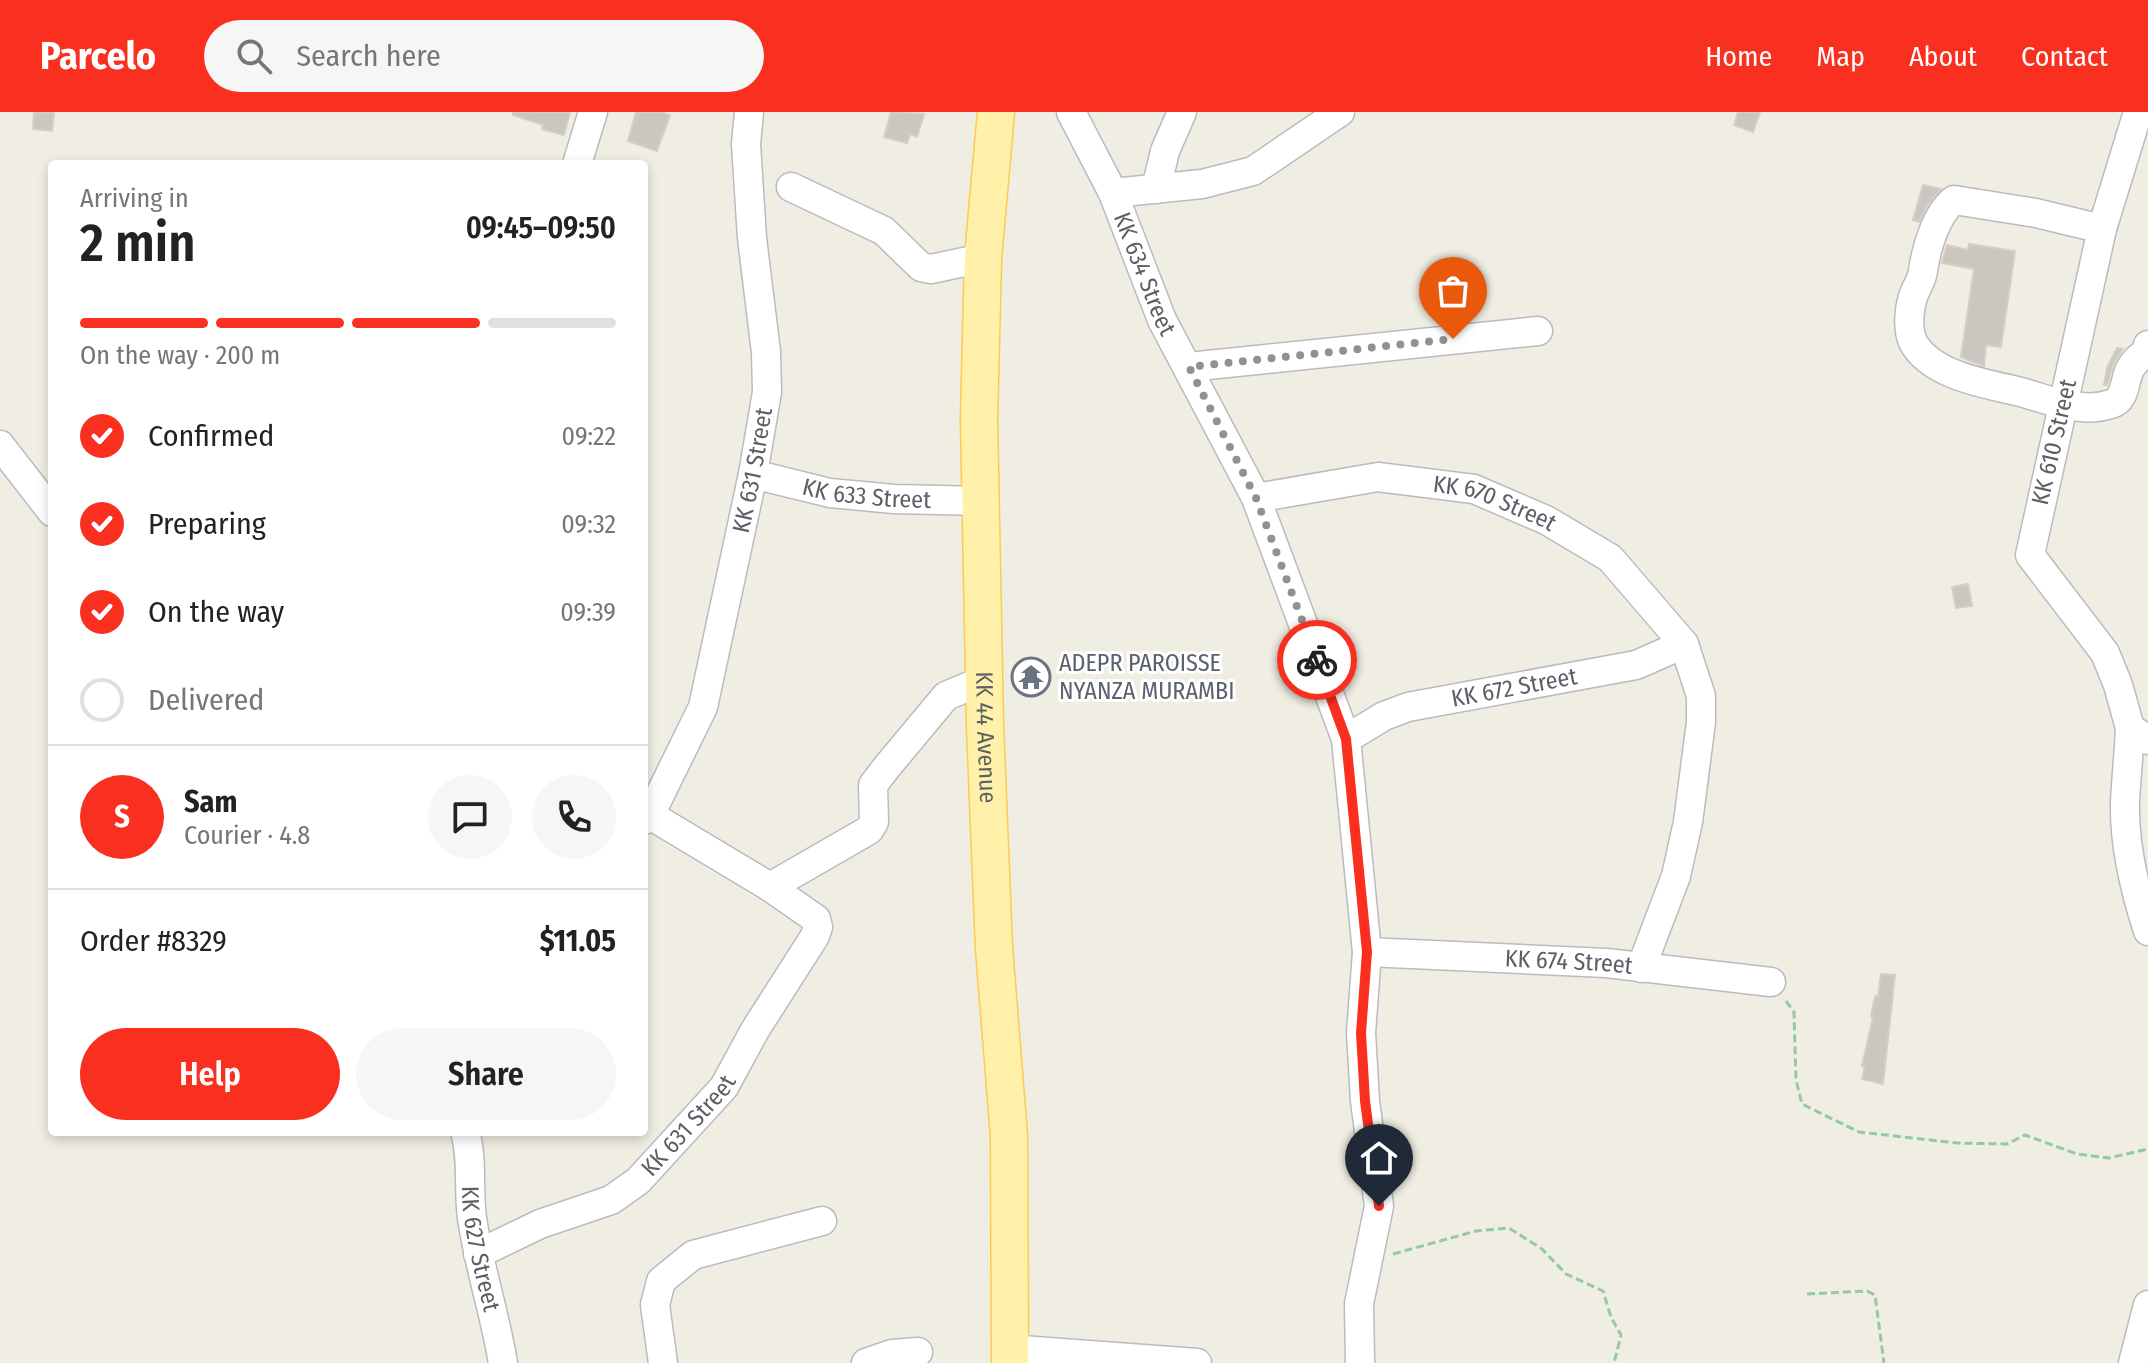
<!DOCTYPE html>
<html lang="en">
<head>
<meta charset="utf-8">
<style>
	:root { --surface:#fff; --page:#f6f6f6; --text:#222; --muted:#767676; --line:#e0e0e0; --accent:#f92f20 }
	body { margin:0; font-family:"Fira Sans Condensed",sans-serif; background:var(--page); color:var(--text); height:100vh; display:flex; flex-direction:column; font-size:30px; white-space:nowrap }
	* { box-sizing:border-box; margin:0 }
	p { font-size:26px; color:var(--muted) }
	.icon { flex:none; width:44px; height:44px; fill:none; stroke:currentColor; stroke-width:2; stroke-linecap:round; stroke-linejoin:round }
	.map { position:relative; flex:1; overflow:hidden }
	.sheet { position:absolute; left:48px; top:48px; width:600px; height:976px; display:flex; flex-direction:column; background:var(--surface); border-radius:8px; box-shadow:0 4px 12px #0003 }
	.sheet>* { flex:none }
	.pin { position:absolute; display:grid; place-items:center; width:68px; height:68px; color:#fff; margin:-82px -34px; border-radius:50% 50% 50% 0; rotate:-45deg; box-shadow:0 0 8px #0007 }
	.pin .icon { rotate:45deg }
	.courier { position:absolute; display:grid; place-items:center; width:80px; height:80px; margin:-40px; border:6px solid #f92f20; border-radius:50%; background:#fff; color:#222; box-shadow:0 2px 10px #0007 }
	.overview em { font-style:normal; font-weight:600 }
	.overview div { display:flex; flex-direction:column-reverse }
	.overview { display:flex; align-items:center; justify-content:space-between; height:136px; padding:0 32px }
	h1 { font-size:52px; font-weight:600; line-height:60px }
	.bar { display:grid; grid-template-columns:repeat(4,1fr); gap:12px 8px; align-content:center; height:96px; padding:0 32px }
	.bar i { height:10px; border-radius:6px; background:var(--line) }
	.bar .selected { background:var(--accent) }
	.bar p { grid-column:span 4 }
	.line { display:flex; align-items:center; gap:20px; padding:0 32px; border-top:2px solid var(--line) }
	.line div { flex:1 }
	.round { display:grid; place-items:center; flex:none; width:84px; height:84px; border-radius:42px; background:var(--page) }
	ol { padding:0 32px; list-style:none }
	li { display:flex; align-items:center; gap:24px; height:88px }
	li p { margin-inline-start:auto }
	li .icon { padding:8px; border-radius:50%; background:var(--accent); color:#fff; stroke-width:4 }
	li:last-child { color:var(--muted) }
	li i { width:44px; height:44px; border:4px solid var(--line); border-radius:50% }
	.button { display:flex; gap:16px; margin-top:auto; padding:16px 32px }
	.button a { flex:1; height:92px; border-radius:48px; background:var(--accent); color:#fff; font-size:32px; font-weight:600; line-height:92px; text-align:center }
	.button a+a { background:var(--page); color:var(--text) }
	header { display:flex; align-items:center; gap:48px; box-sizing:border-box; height:112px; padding:0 40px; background:var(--accent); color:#fff }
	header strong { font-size:38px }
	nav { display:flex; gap:44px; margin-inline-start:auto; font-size:28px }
	.search { width:560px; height:72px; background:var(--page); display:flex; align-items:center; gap:20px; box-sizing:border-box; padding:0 28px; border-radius:44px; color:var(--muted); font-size:30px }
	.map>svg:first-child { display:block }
</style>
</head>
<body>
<header>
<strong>Parcelo</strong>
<div class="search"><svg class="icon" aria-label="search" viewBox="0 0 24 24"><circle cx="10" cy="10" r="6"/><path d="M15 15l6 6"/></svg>Search here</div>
<nav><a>Home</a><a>Map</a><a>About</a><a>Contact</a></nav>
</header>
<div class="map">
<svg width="2148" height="1251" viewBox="0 0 2148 1251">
	<rect width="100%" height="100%" fill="#f0ede3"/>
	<path fill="#cbc7c0" stroke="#d5cfc1" stroke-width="2" d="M34 0 54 1 52 19 33 17Z
		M513 0H570L564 23 542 17 543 13 513 3Z
		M636 0H661L670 3 657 39 628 29Z
		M891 0 924 2 917 25 910 22 907 31 884 25Z
		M1738 0H1760L1753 20 1734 13Z
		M1923 73 1941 77 1928 92 1919 110 1913 108Z
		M1969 132 2015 139 2001 235 1986 233 1984 254 1961 245 1974 157 1942 151 1947 133 1968 138Z
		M2117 236 2123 237 2114 250 2107 273H2104L2107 256Z
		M1968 472 1972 494 1956 496 1952 475Z
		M1881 862 1895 863 1883 972 1862 967 1865 955 1862 954 1873 905 1871 904 1875 884 1878 885Z"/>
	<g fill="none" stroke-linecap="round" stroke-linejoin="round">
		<defs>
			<g id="minor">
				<path id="s1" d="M1071 0 1113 81 1162 208 1256 386 1346 627 1367 840 1361 921 1365 989 1379 1094 1359 1192 1360 1251"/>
				<path d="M2138 0 2102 117 2030 443 2105 541 2118 573 2130 616 2148 628"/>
				<path d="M577 52 593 0"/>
				<path d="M791 75 884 119 921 155 931 157 983 146"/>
				<path d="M1156 77 1165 39 1182 0"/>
				<path d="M1113 81 1202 72 1253 59 1340 0"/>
				<path d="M2102 117 2036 101 1954 88C1936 102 1926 137 1923 159 1922 168 1917 174 1914 182 1909 195 1907 217 1913 230 1931 264 1988 272 2021 280 2049 288 2081 302 2111 292 2126 288 2124 269 2130 257 2134 249 2140 245 2147 240L2148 233"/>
				<path d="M1189 255 1538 219"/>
				<path d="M0 333 52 400"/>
				<path id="s2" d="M753 362 830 381 894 387 981 389"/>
				<path id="s3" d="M1256 386 1378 365 1474 377 1546 408 1610 446 1684 532 1701 584V610L1688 710 1676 764 1641 856"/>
				<path d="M2130 616C2129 641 2126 666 2125 691 2124 734 2135 779 2148 819"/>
				<path id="s4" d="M1346 627 1384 604 1408 595 1636 553 1684 532"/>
				<path id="s5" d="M644 708 650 703 703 595 753 362 767 280 766 240 752 126 746 32 749 0"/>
				<path d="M770 775 869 718 874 710 873 673 886 656 946 584 984 568"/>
				<path id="s6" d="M1367 840 1606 851 1771 870"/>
				<path id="s7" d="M465 1020C473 1047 468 1078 472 1106 479 1155 495 1202 503 1251"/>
				<path id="s8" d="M478 1142 540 1112 611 1088 638 1069 724 975 755 918 815 824 818 815 816 807 770 775 650 703"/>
				<path d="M1010 1237 1197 1251"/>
				<path d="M663 1251 655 1193 661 1169 693 1143 822 1109"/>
				<path d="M866 1251 892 1242 918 1240"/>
				<path d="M2133 1251 2148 1193"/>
			</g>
			<g id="major">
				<path id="s9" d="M996 0 983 146 979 307 985 614 994 836 1009 1024 1010 1251"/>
			</g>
		</defs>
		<use href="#minor" stroke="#b8bcc1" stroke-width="31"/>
		<use href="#major" stroke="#fecc4e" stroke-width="39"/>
		<path stroke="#94c9a3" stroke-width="3" stroke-dasharray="8 4" stroke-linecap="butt" d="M1786 889 1794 900 1796 968 1802 992 1859 1020 1957 1031 2007 1032 2025 1023 2077 1042 2109 1046 2148 1037
			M1393 1142 1476 1119 1509 1116 1542 1137 1566 1162 1603 1179 1611 1205 1621 1223 1614 1251
			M1807 1182 1867 1179 1875 1183 1884 1251"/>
		<use href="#minor" stroke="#fff" stroke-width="28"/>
		<use href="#major" stroke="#fff1a9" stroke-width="36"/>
	</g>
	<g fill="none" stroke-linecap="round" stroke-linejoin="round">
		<path stroke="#8f9192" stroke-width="8" stroke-dasharray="0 14.4" d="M1317 548 1256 386 1189 255 1453 227"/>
		<path stroke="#f92f20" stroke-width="10" d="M1317 548 1346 627 1367 840 1361 921 1365 989 1379 1094"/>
	</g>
	<defs>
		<symbol id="temple-ring" viewBox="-11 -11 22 22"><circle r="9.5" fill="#fff" stroke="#6b7280" stroke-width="1.5"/><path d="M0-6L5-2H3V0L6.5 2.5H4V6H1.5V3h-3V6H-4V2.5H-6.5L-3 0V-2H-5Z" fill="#6b7280"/></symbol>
	</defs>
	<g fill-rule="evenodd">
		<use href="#temple-ring" x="1009" y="543" width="44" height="44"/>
	</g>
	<g text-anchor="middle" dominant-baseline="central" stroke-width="6" stroke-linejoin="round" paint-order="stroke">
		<g font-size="24" fill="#5b6066" stroke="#fff">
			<text stroke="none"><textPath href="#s1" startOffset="178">KK 634 Street</textPath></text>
			<text transform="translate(2054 330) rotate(-77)">KK 610 Street</text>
			<text stroke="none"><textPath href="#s5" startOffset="370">KK 631 Street</textPath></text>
			<text stroke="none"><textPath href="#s2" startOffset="116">KK 633 Street</textPath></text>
			<text stroke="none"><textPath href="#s3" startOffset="244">KK 670 Street</textPath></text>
			<text stroke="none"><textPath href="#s4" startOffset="178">KK 672 Street</textPath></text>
			<text stroke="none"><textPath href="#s9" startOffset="626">KK 44 Avenue</textPath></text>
			<text stroke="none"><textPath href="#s6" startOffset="202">KK 674 Street</textPath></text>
			<text stroke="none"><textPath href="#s8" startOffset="252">KK 631 Street</textPath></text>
			<text stroke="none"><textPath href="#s7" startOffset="118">KK 627 Street</textPath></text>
		</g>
		<g font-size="24" fill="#5b616d" stroke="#fff" text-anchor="start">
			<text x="1059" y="551">ADEPR PAROISSE<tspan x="1059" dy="28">NYANZA MURAMBI</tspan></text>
		</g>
	</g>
</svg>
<div class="pin" style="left:1453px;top:227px;background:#ea580c"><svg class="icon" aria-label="bag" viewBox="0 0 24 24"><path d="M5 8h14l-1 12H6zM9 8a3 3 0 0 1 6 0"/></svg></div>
<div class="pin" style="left:1379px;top:1094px;background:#1f2937"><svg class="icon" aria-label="home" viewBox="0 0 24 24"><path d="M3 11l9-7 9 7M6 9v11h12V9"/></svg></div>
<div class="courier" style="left:1317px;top:548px"><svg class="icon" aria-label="bike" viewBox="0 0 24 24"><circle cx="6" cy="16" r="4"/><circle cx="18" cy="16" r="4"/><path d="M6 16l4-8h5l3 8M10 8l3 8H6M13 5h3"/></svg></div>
<section class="sheet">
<div class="overview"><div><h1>2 min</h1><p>Arriving in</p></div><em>09:45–09:50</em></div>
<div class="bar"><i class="selected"></i><i class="selected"></i><i class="selected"></i><i></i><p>On the way · 200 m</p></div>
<ol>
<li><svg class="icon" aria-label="check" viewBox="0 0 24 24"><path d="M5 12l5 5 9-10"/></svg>Confirmed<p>09:22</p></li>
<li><svg class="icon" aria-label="check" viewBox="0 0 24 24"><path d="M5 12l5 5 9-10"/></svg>Preparing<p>09:32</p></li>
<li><svg class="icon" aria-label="check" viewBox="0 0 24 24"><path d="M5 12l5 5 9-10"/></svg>On the way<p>09:39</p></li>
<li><i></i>Delivered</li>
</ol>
<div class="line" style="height:144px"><b class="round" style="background:var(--accent);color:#fff">S</b><div><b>Sam</b><p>Courier · 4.8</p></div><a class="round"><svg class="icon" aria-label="chat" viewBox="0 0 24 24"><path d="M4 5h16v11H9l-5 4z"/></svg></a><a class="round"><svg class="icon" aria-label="phone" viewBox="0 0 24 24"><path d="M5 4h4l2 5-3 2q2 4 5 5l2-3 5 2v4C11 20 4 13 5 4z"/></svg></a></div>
<div class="line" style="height:104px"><div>Order #8329</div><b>$11.05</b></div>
<div class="button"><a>Help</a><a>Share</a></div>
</section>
</div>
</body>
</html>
